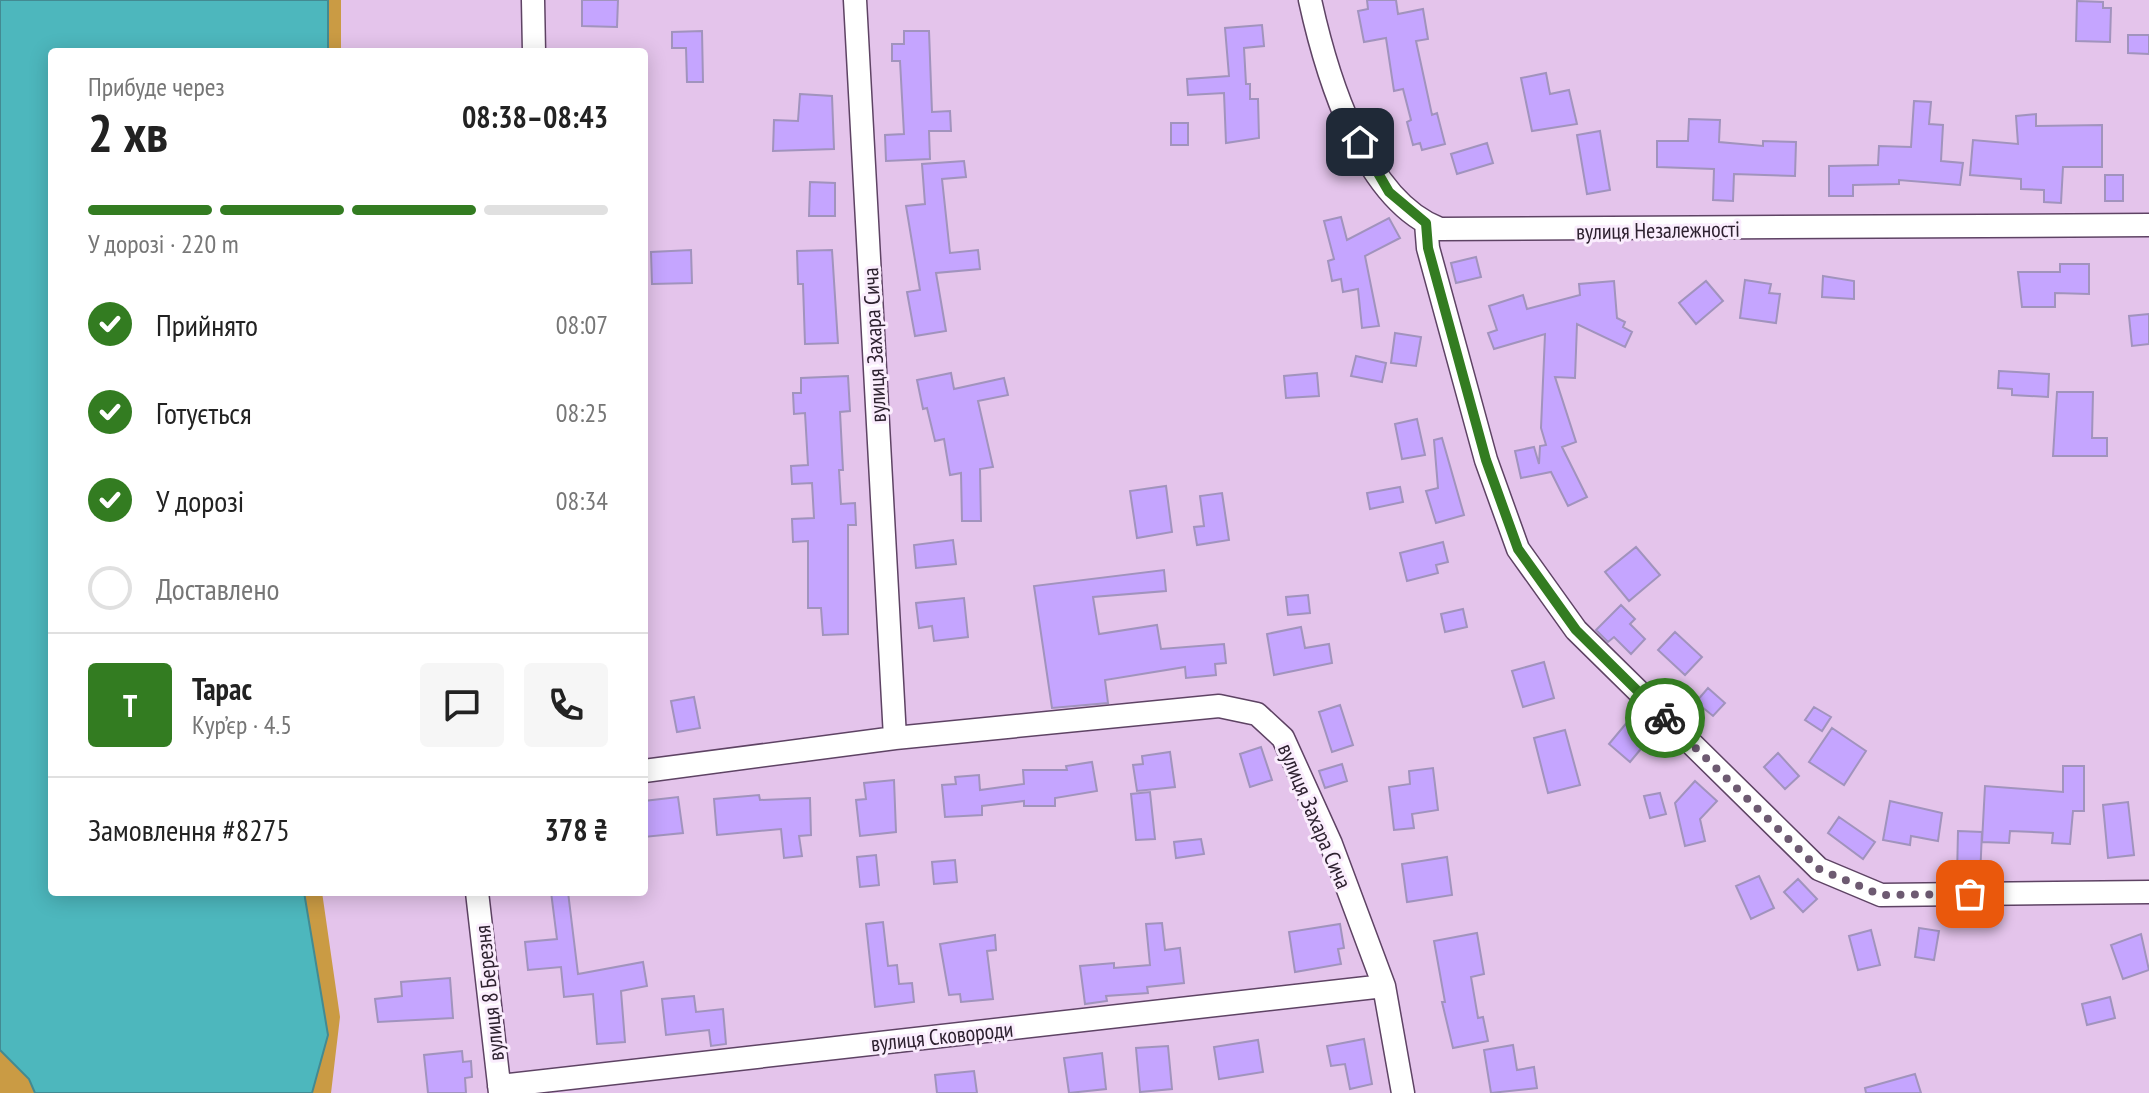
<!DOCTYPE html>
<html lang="uk">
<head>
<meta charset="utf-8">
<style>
	:root { --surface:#fff; --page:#f6f6f6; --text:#222; --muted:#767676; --line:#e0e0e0; --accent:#337c21 }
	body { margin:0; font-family:"PT Sans Narrow",sans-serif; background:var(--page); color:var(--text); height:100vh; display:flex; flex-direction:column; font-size:30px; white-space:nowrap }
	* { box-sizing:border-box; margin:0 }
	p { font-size:26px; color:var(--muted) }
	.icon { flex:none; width:44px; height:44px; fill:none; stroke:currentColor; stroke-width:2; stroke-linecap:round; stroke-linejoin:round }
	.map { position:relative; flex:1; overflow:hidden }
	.panel { position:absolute; left:48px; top:48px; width:600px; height:848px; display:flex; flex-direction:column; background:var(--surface); border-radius:8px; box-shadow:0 4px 20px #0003 }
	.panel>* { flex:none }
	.pin { position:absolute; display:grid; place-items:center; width:68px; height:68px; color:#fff; margin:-34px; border-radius:16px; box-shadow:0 4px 12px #0006 }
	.courier { position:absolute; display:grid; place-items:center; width:80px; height:80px; margin:-40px; border:6px solid #337c21; border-radius:50%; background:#fff; color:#222; box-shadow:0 2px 10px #0007 }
	.summary em { font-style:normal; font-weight:800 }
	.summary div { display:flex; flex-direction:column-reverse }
	.summary { display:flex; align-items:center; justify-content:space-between; height:136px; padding:0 40px }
	h1 { font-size:52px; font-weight:800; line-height:60px }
	.bar { display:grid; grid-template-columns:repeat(4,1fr); gap:12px 8px; align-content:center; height:96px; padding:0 40px }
	.bar i { height:10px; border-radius:6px; background:var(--line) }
	.bar .active { background:var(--accent) }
	.bar p { grid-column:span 4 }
	.line { display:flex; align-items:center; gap:20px; padding:0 40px; border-top:2px solid var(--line) }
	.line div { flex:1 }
	.round { display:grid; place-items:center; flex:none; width:84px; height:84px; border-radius:8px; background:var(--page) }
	ol { padding:0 40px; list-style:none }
	li { display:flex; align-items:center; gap:24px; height:88px }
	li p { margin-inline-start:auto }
	li .icon { padding:8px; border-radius:50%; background:var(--accent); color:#fff; stroke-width:4 }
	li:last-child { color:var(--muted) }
	li i { width:44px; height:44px; border:4px solid var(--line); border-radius:50% }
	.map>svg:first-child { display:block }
</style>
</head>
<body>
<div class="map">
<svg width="2149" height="1093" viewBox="0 0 2149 1093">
	<rect width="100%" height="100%" fill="#e4c4eb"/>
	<path fill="#ca9b44" d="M328 0H341V52H328Z
		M304 892H322L340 1017 331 1093H312L328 1035Z
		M0 1050 29 1079 35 1093H0Z"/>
	<path fill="#4db7bd" stroke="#438a92" stroke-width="2" d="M0 0H328V52H52V892H304L328 1035 312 1093H35L29 1079 0 1050Z"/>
	<path fill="#c5a5ff" stroke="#a193bd" stroke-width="2" d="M582 0H618L617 27 582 26Z
		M1367 0H1396L1398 14 1423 9 1428 39 1416 41 1432 115 1437 113 1445 144 1422 150 1420 143 1413 145 1407 122 1411 120 1403 89 1394 91 1386 38 1364 42 1358 11 1368 9Z
		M2077 1 2103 2V8H2111L2110 42 2076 41Z
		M1262 25 1264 46 1244 48 1246 84H1250V99H1258L1259 138 1226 143 1224 93 1188 95 1187 79 1229 76 1225 28Z
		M702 31 703 82H687L686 48H672V32Z
		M904 31H929L932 112 950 111 951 131H929L930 159 886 161 885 135 904 134 900 61H892V44H904Z
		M2128 35H2149V54L2128 53Z
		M1546 73 1550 94 1569 90 1577 124 1532 131 1521 78Z
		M800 94 832 96 834 149 773 151 774 120 798 121Z
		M1914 101 1931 102 1929 124 1943 125 1941 161 1963 163 1960 185 1899 180V184L1853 185V196H1829V166L1878 165 1879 146 1911 147Z
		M2036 114V126L2102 125V167H2063L2061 203 2044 202V190L2021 189V179L1970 175 1973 140 2018 144 2016 116Z
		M1689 119 1720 120 1719 142 1763 146V141L1796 142 1795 176 1734 174 1733 201 1713 200 1714 169 1657 167V141H1688Z
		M1171 123H1188V145H1171Z
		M1600 131 1610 190 1587 194 1577 135Z
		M1487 143 1493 163 1457 174 1451 154Z
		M964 161 966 177 942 179 950 253 978 250 980 269 936 273 946 331 915 336 907 292 920 290 906 206 925 204 922 164Z
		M2105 175H2123V201H2105Z
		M810 182 835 183V216H809Z
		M1341 217 1347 240 1389 218 1400 238 1365 256 1379 326 1362 328 1358 289 1343 292 1341 279 1332 281 1328 261 1334 259 1324 221Z
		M691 250 692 283 652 284 651 252Z
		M832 250 838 343 805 344 803 284H798L797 251Z
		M1476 257 1481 277 1456 283 1451 263Z
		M2060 264H2089V294L2055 293V307H2022L2018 272H2060Z
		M1823 276 1854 281V299L1822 297Z
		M1745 280 1771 284 1769 293 1780 294 1776 323 1740 318Z
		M1614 281 1617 318 1625 322 1623 327 1632 332 1625 347 1577 324 1575 378 1555 377 1576 442 1562 447 1587 497 1568 506 1551 472 1521 478 1515 451 1534 447 1539 464 1540 446 1546 445 1541 428 1545 334 1494 349 1488 333 1497 330 1489 306 1523 295 1527 309 1580 295 1579 284Z
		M1706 281 1723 301 1696 324 1679 303Z
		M2149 314V344L2132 346 2129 316Z
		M1395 333 1421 337 1416 366 1391 363Z
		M1356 356 1386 363 1382 382 1351 376Z
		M1999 371 2049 374 2048 397 2012 395V389L1998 388Z
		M951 373 954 389 1004 378 1008 395 978 401 993 467 980 469 981 521H962L961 473 950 475 944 439 935 441 927 408 923 409 917 380Z
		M1317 373 1319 396 1286 398 1284 376Z
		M848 376 850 411 840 412 843 470H839L841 504 855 503 856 525H848V634L823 635 821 608H808V541L793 542 792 519 814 518 812 483 792 484 791 466 808 465 805 413 794 414 793 393H801V378Z
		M2057 392H2093L2092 438H2107V456H2053Z
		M1417 419 1425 455 1402 459 1395 424Z
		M1442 438 1464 515 1436 523 1426 491 1438 488 1434 440Z
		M1166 486 1172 532 1137 538 1130 491Z
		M1400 487 1403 502 1370 509 1367 493Z
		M1222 493 1229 540 1197 545 1194 527 1204 526 1200 496Z
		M953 540 956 564 916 568 914 545Z
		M1443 542 1448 562 1436 565 1438 573 1407 581 1400 553Z
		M1636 547 1660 575 1629 601 1605 572Z
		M1164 570 1166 591 1093 597 1099 634 1157 625 1161 649 1224 644 1226 663 1215 664 1216 675 1186 678 1185 667 1105 680 1108 703 1052 708 1034 586Z
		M1308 595 1310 613 1288 615 1286 597Z
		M964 598 968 637 934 641 932 626 919 628 916 603Z
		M1621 605 1635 619 1630 624 1645 639 1631 654 1614 637 1608 642 1596 630Z
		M1463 609 1467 627 1445 632 1441 614Z
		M1301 627 1305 648 1329 644 1332 663 1274 675 1267 634Z
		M1675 632 1702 657 1685 675 1658 650Z
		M1544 662 1554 698 1523 707 1512 671Z
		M1708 688 1725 703 1713 716 1696 702Z
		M694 697 700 728 677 732 671 701Z
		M1340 705 1353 745 1332 752 1319 712Z
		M1814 707 1831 717 1822 731 1805 720Z
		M1629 720 1650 738 1630 762 1609 744Z
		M1832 728 1866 751 1844 785 1809 762Z
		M1565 730 1580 785 1548 793 1534 738Z
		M1261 747 1272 780 1250 787 1240 754Z
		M1170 752 1175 787 1137 791 1133 765 1143 764 1142 756Z
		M1778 753 1799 776 1785 789 1764 767Z
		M1092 762 1097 791 1055 798V806H1024V801L982 806V815L945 817 942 785 956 784 955 777 979 775 980 790 1024 784 1023 770H1067L1066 766Z
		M1342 764 1347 781 1325 788 1319 771Z
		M2063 766H2084V811H2073L2070 844 2052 843 2053 833 2010 831 2009 843 1982 842 1985 786 2063 792Z
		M1433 768 1438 810 1412 814 1414 828 1394 830 1389 787 1410 784 1409 771Z
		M894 780 896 832 860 836 856 800 866 799 864 783Z
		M1695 781 1717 801 1700 819 1705 841 1685 846 1675 803Z
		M1150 792 1155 839 1136 840 1131 794Z
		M1660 793 1666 814 1650 818 1644 796Z
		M759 795 760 800 810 798 811 835 799 836 802 856 784 858 781 829 717 835 714 799Z
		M678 797 683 833 644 837V801Z
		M1890 801 1942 813 1938 841 1911 836 1910 845 1883 840Z
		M2128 802 2134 855 2108 858 2103 805Z
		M1839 817 1875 842 1863 859 1828 833Z
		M1958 831 1982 832 1980 877 1957 876Z
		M1201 839 1204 854 1176 858 1174 842Z
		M876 855 879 885 860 887 857 857Z
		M1447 857 1452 895 1407 902 1402 864Z
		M955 860 957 882 934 884 932 862Z
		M1759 876 1774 908 1751 919 1736 886Z
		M1798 879 1817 899 1803 912 1784 892Z
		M551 892H568L578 974 643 962 647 986 621 991 625 1042 597 1044 593 994 564 997 561 967 528 970 525 942 557 939Z
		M883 922 888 966 897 965 899 984 912 983 914 1002 875 1007 866 924Z
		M1162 923 1165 950 1180 948 1184 983 1147 987 1148 993 1106 996 1107 1001 1085 1004 1080 966 1114 963V968L1150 965 1146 924Z
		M1340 924 1344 948 1338 949 1341 964 1295 972 1289 932Z
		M1919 928 1939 931 1934 960 1915 957Z
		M1871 930 1880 965 1858 970 1849 936Z
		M1477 933 1484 974 1471 977 1478 1018 1483 1017 1488 1041 1453 1048 1442 1002H1445L1434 941Z
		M2141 934 2149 970 2123 979 2111 945Z
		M995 935 996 950 987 951 993 999 961 1002 960 994 949 995 940 944Z
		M450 978 453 1018 378 1022 375 999 402 996 401 982Z
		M694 996 696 1012 723 1009 726 1044 711 1046 709 1030 666 1035 662 999Z
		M2110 997 2115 1018 2087 1025 2082 1004Z
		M1364 1039 1372 1084 1350 1089 1345 1064 1331 1066 1327 1046Z
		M1258 1040 1263 1072 1219 1079 1214 1047Z
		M1513 1045 1517 1070 1534 1067 1537 1088 1491 1093 1484 1050Z
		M1168 1046 1172 1089 1140 1092 1136 1048Z
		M462 1051 463 1062 471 1061 472 1077 465 1078 466 1093H428L424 1055Z
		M1102 1053 1106 1089 1069 1093 1064 1058Z
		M974 1071 977 1093H937L935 1075Z
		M1915 1074 1921 1093H1866L1865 1088Z"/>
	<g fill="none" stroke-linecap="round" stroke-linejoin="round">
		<defs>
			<path id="street" d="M533 0 534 52
				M855 0 895 738
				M1310 0C1326 73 1363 200 1440 229L2149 225
				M1426 223 1428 248 1486 460 1518 549 1576 630 1819 869 1881 895 2149 892
				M644 771 895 738 1219 706 1257 714 1283 738 1331 844 1384 986 1403 1093
				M477 892 500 1093
				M499 1086 1384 986"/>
		</defs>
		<use href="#street" stroke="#5e4364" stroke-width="25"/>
		<use href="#street" stroke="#fff" stroke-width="22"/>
	</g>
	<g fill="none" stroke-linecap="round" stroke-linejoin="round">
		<path stroke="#6d5a71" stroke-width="8" stroke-dasharray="0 14.4" d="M1665 718 1819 869 1881 895 1970 894"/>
		<path stroke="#337c21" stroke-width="10" d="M1360 142 1389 192 1426 223 1428 248 1486 460 1518 549 1576 630 1665 718"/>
	</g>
	<g text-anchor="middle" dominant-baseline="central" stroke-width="6" stroke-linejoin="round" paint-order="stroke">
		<g font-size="22" fill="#2d212f" stroke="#faedfd">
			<text transform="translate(1658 230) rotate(-1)">вулиця Незалежності</text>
			<text transform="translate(874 345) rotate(-93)">вулиця Захара Сича</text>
			<text transform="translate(1315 816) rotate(67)">вулиця Захара Сича</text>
			<text transform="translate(489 993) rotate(-96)">вулиця 8 Березня</text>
			<text transform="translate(942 1036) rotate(-6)">вулиця Сковороди</text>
		</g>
	</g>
</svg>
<div class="pin" style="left:1970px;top:894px;background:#ea580c"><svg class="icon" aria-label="bag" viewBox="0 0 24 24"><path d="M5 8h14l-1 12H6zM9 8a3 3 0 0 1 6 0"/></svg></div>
<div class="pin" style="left:1360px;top:142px;background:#1f2937"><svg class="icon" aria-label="home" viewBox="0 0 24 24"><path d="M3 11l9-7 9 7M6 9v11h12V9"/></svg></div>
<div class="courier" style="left:1665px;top:718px"><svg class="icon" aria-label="bike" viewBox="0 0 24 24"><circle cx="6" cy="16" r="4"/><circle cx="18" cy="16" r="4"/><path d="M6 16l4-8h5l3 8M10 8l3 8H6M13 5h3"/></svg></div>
<section class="panel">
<div class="summary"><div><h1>2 хв</h1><p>Прибуде через</p></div><em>08:38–08:43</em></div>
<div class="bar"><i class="active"></i><i class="active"></i><i class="active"></i><i></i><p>У дорозі · 220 m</p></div>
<ol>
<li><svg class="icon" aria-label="check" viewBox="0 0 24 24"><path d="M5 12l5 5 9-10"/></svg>Прийнято<p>08:07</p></li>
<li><svg class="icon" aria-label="check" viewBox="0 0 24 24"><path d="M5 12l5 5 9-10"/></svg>Готується<p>08:25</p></li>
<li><svg class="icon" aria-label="check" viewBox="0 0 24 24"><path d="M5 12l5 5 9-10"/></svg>У дорозі<p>08:34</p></li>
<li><i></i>Доставлено</li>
</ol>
<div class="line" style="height:144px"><b class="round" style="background:var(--accent);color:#fff">Т</b><div><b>Тарас</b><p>Кур’єр · 4.5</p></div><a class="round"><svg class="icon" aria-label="chat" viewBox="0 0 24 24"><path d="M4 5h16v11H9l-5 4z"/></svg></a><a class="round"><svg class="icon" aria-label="phone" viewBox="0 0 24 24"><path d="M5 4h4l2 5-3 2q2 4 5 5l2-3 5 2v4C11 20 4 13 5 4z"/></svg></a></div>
<div class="line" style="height:104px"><div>Замовлення #8275</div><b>378 ₴</b></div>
</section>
</div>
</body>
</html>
